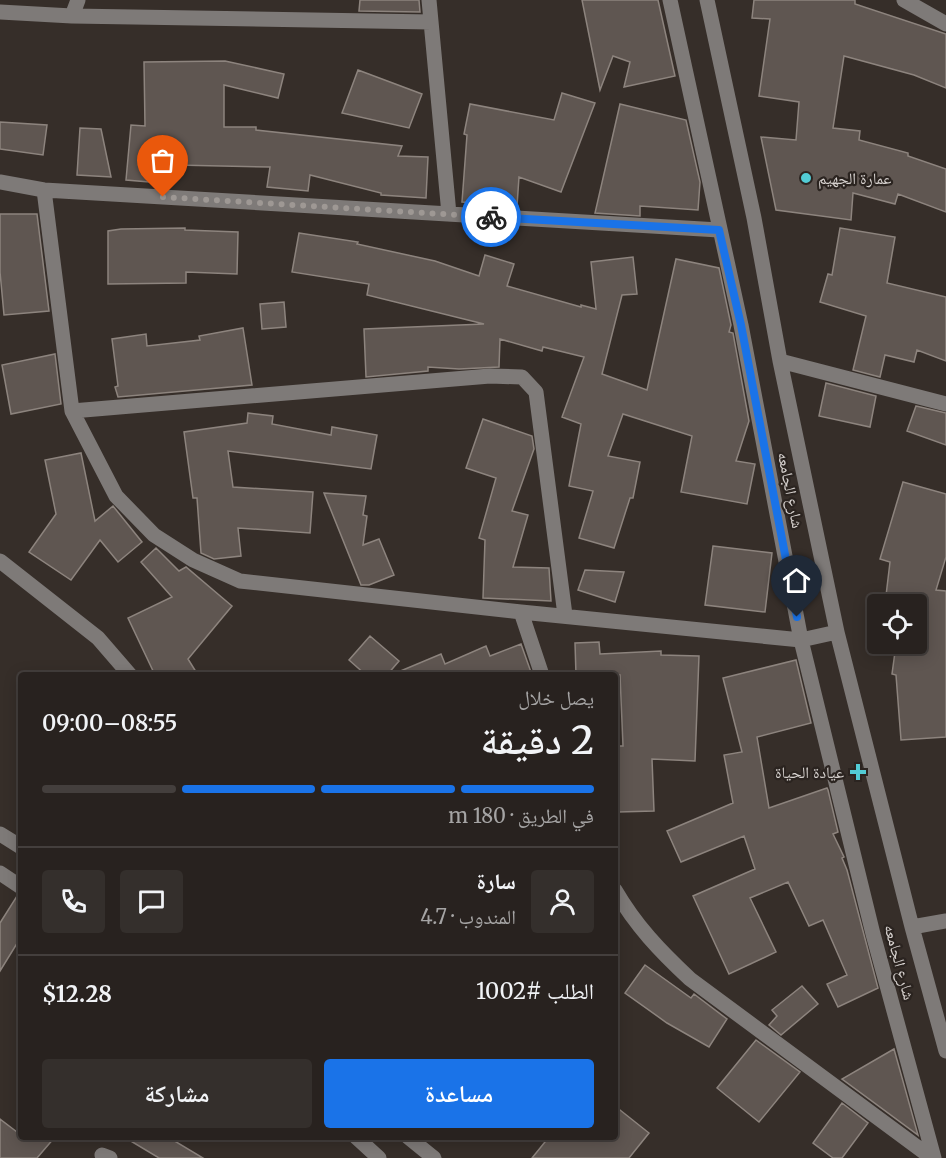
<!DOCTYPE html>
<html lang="ar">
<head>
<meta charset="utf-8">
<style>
	:root { --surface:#28221f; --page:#342f2c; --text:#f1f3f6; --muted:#a5a4a4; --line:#443f3d; --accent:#1a73e8 }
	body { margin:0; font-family:Merriweather,"Noto Naskh Arabic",serif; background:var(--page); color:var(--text); direction:rtl; height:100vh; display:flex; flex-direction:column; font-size:22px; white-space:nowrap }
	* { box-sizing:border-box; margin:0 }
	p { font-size:20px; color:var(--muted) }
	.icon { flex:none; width:33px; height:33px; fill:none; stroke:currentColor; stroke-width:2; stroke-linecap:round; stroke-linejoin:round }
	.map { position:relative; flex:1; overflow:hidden; direction:ltr }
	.panel { position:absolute; left:18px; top:672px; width:600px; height:468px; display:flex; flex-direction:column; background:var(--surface); border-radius:6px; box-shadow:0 3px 15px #0003,0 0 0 2px var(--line); direction:rtl }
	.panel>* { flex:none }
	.fabs { position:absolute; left:867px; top:594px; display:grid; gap:12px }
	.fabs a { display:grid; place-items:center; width:60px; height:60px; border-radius:6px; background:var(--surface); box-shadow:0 3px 15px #0003,0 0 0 2px var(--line); font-size:30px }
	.pin { position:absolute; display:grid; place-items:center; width:51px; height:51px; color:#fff; margin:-62px -26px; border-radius:50% 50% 50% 0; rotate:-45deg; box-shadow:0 0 6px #0007 }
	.pin .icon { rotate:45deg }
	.courier { position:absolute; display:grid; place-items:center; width:60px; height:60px; margin:-30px; border:4px solid #1a73e8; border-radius:50%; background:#fff; color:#222; box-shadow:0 2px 8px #0007 }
	.overview em { font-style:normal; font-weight:600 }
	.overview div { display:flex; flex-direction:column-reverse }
	.overview { display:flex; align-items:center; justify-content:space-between; height:102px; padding:0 24px }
	h1 { font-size:39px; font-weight:600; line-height:45px }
	.bar { display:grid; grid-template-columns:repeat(4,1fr); gap:9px 6px; align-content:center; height:72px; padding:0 24px }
	.bar i { height:8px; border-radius:4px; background:var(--line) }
	.bar .on { background:var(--accent) }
	.bar p { grid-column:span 4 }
	.line { display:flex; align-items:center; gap:15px; padding:0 24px; border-top:2px solid var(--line) }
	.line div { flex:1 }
	.round { display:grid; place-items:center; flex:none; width:63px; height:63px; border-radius:6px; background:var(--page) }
	.action { display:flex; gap:12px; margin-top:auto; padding:12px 24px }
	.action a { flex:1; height:69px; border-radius:6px; background:var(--accent); color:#fff; font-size:24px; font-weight:600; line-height:69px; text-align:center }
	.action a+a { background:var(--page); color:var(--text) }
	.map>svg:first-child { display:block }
</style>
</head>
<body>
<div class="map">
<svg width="946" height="1158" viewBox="0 0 946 1158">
	<rect width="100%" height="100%" fill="#362e29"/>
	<path fill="#5f5651" stroke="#8d847e" stroke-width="1.5" d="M360 0H419L420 12 359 11Z
		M582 0H658L675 76 624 87 630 62 613 56 600 90Z
		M754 0H855V4L946 34V88L914 75 844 56 833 128 860 131 859 140 908 153V156L946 169V212L898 194 895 204 853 193 851 220 776 210 761 137 796 140 799 102 759 96 770 19 752 18Z
		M225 61 284 74 278 98 224 85V127H256V130L402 146 398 156 428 157 426 198 381 195V193L310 175 308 191 267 187 270 167 175 165 173 184 126 180 131 125 145 126 144 62Z
		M358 70 422 94 409 128 342 113Z
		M562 93 595 103 561 192 519 177 517 206 462 202 467 135 464 134 470 104 554 120Z
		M620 104 686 120 700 182 698 210 640 206V216L595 213Z
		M0 122 47 125 43 155 0 149Z
		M80 128 101 129 111 177 77 175Z
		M0 214H37L49 311 4 315 0 272Z
		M185 228V230L238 232 237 274 186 272V283L108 284V231L121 229Z
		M840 228 895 237 887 283 946 297V361L917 350 914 362 885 355 880 377 853 370 866 316 820 302 828 274 832 275Z
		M299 233 358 242 357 244 435 261 479 276 485 255 514 264 507 286 581 307V305L596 309 591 262 633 257 637 294 622 295 602 374 647 390 676 259 719 268 731 325 729 332 733 333 749 421 736 461 755 464 747 504 681 492 692 436 623 414 608 456 640 462 633 498H630L614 548 579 538 593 491 569 486 581 424 562 417 584 357 543 347 542 351 500 339 499 367 459 369 428 367V371L366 377 364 329 484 324 367 295 369 284 292 272Z
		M284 302 286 327 262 329 260 304Z
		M243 328 252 385 118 397 115 387 118 386 112 339 146 334 147 346 200 340 199 336Z
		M55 354 61 404 11 414 2 365Z
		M826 383 876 396 870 427 819 416Z
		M916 406 946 413V445L907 431Z
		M248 413 273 416 272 424 331 435 332 427 377 435 371 469 228 451 233 487 313 492 310 533 238 528 241 556 214 559 201 553 197 498H193L184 432 247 423Z
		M483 419 532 436 534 449 512 511 528 515 513 567 549 568 551 601 483 598 485 540 479 538 496 478 466 468Z
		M81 453 95 521 113 506 142 542 118 562 100 540 71 580 29 552 56 514 45 460Z
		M903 482 946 494V557L936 590 946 591V737L901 740 896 675 892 674 895 652 916 655V604H885L890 562 880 559Z
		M324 493 366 496 363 515 367 516 363 545 379 539 394 575 369 585H361Z
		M713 546 772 553 765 612 705 605Z
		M156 548 179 571 186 567 232 606 188 659 198 675H155L128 618 172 597 141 562Z
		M585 570 624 572 615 602 578 590Z
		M370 636 399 661 387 675H366L349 660Z
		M599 642 600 654 661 651V655L699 656 695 761 652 759 654 811 618 812 616 746H623L620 675H576L575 643Z
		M521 644 532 675H391L441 654 445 664 486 646 490 656Z
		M796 660 811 723 757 737 769 808 827 788 828 790 838 832 833 834 844 857 842 858 847 870 878 988 838 1007 827 984 847 975 823 920 809 926 788 882 750 898 776 952 729 974 693 896 755 869 744 836 681 862 667 831 733 803 724 755 742 752 723 678Z
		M17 896 21 897V937L0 971V923Z
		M645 965 691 998 694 994 727 1019 709 1047 667 1023 625 993Z
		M802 986 818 1004 781 1035 769 1025 777 1016 772 1010Z
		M756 1040 800 1072 759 1122 717 1088Z
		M894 1049 918 1135 842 1079Z
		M842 1103 868 1123 842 1158H833L813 1143Z
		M615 1106 649 1133 629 1158H532L549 1137H615Z
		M0 1119 21 1135V1137H55L37 1158H0Z
		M124 1137H168L203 1158H159Z"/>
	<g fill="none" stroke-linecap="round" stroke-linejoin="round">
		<path stroke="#7e7a78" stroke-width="15" d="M429 0 449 214
			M670 0 741 325 801 640 873 934 934 1158
			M707 0 754 218 780 361 837 632 912 927 946 1051
			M904 0 946 24
			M0 12 72 16 431 22
			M72 16 78 0
			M0 182 44 190 719 230
			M44 190 72 411 116 496 154 535 193 560 240 581 521 612 801 640 837 632
			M780 361 946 404
			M72 411 490 376 522 377 536 392 565 615
			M0 561 98 638 130 675
			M521 612 542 675
			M0 834 21 847
			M0 873 21 887
			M615 890C636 926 660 951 690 979L932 1158
			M912 927 946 921
			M356 1137 379 1158
			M408 1137 434 1158
			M102 1155 110 1158"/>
	</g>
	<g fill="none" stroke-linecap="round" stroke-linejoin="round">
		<path stroke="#9e9894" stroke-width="6" stroke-dasharray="0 10.8" d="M163 197 491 217"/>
		<path stroke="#1a73e8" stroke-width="8" d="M491 217 719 230 741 325 797 617"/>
	</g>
	<g fill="#52ccd5" stroke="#2b2420" stroke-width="2">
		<circle cx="806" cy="178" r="6"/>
		<path d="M855 763h6v6h6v6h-6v6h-6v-6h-6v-6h6z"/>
	</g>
	<g text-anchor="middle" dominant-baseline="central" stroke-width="4.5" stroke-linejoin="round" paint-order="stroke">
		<g font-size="16" fill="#d6d1ce" stroke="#2b2420" text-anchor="start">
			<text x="818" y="178">عمارة الجهيم</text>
			<text x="844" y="772" text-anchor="end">عيادة الحياة</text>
		</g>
		<g font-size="16" fill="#d6d1ce" stroke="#2b2420">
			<text transform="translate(791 490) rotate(79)">شارع الجامعه</text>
			<text transform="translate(900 962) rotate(75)">شارع الجامعه</text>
		</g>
	</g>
</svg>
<div class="fabs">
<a><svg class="icon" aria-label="locate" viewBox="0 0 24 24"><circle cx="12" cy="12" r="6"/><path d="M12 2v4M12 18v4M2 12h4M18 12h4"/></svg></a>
</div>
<div class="pin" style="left:163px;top:197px;background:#ea580c"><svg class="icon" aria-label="bag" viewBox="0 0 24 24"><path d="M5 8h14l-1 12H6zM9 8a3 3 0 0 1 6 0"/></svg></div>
<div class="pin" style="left:797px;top:617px;background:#1f2937"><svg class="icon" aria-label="home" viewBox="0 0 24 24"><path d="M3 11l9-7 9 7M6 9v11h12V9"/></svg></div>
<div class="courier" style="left:491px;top:217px"><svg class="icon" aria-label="bike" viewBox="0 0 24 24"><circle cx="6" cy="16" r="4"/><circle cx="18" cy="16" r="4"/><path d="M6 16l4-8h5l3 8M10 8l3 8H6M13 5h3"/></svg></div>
<section class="panel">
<div class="overview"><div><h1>2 دقيقة</h1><p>يصل خلال</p></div><em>08:55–09:00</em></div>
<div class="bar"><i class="on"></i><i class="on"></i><i class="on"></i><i></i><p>في الطريق · 180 m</p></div>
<div class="line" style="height:108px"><a class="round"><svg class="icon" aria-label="person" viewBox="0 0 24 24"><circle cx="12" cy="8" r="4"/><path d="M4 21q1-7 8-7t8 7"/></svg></a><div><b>سارة</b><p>المندوب · 4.7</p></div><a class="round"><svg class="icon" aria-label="chat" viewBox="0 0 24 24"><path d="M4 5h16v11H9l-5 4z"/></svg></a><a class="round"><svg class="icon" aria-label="phone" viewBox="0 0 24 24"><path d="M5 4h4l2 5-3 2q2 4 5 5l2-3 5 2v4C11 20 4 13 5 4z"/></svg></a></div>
<div class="line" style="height:78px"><div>الطلب #1002</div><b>$12.28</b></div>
<div class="action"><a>مساعدة</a><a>مشاركة</a></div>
</section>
</div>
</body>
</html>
